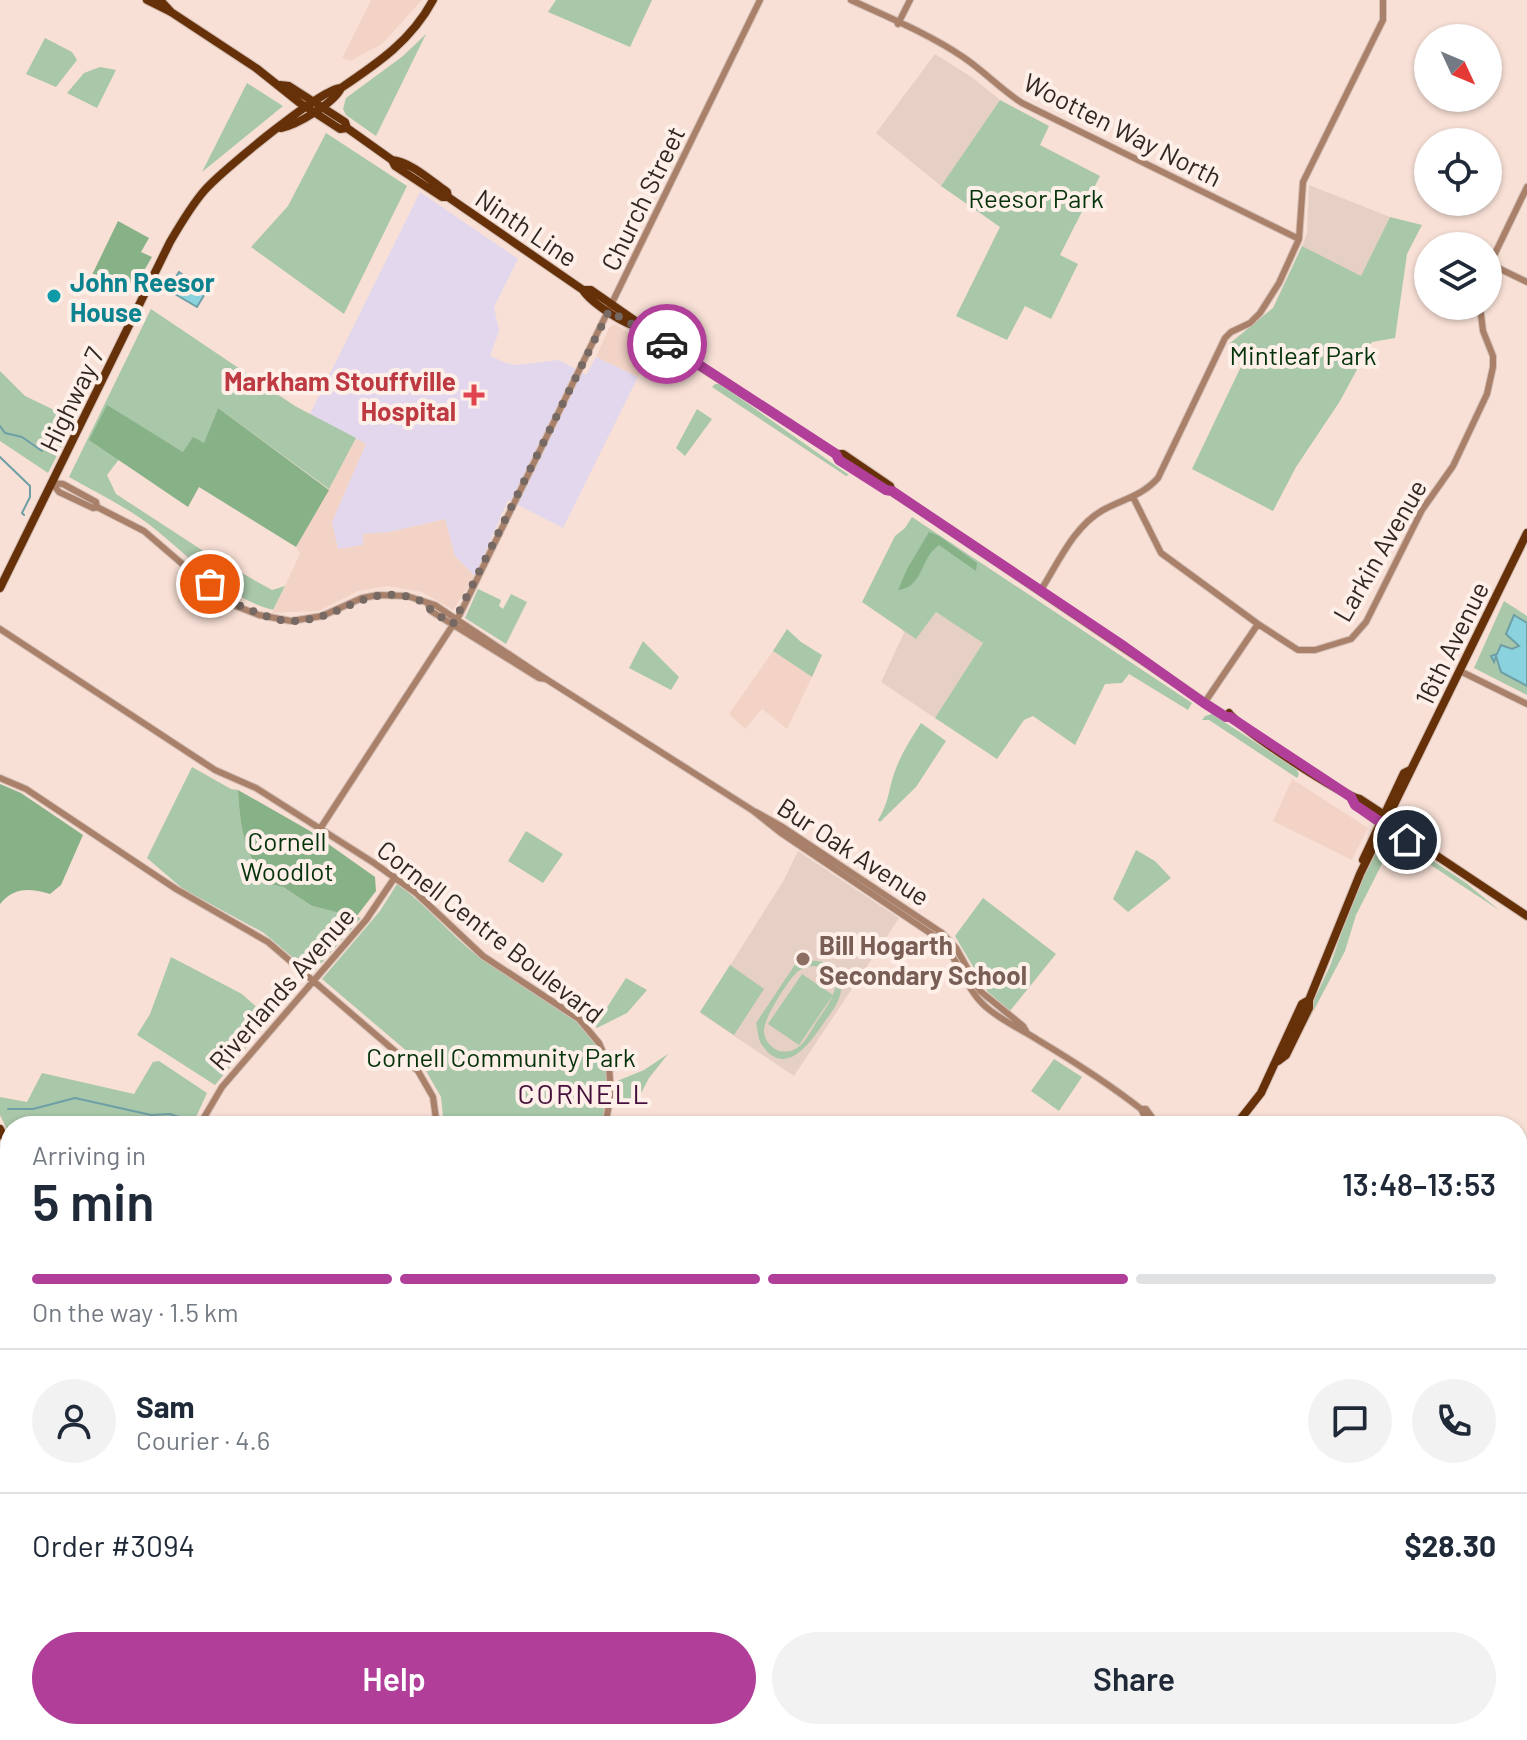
<!DOCTYPE html>
<html lang="en">
<head>
<meta charset="utf-8">
<style>
	:root { --surface:#fff; --page:#f2f2f3; --text:#1f2937; --muted:#747a83; --line:#e0e1e3; --accent:#b13f9a }
	body { margin:0; font-family:Barlow,sans-serif; background:var(--page); color:var(--text); height:100vh; display:flex; flex-direction:column; font-size:30px; white-space:nowrap }
	* { box-sizing:border-box; margin:0 }
	p { font-size:26px; color:var(--muted) }
	.icon { flex:none; width:44px; height:44px; fill:none; stroke:currentColor; stroke-width:2; stroke-linecap:round; stroke-linejoin:round }
	.map { position:relative; flex:1; overflow:hidden }
	.details { position:absolute; left:0px; top:1116px; width:1528px; height:624px; display:flex; flex-direction:column; background:var(--surface); border-radius:32px 32px 0 0; box-shadow:0 2px 6px #0004 }
	.details>* { flex:none }
	.needle { width:52px; rotate:134deg }
	.tools { position:absolute; left:1414px; top:24px; display:grid; gap:16px }
	.tools a { display:grid; place-items:center; width:88px; height:88px; border-radius:50%; background:var(--surface); box-shadow:0 2px 6px #0004; font-size:40px }
	.pin { position:absolute; display:grid; place-items:center; width:68px; height:68px; color:#fff; margin:-34px; border:4px solid #fff; border-radius:50%; box-shadow:0 2px 8px #0007 }
	.courier { position:absolute; display:grid; place-items:center; width:80px; height:80px; margin:-40px; border:6px solid #b13f9a; border-radius:50%; background:#fff; color:#222; box-shadow:0 2px 10px #0007 }
	.headline em { font-style:normal; font-weight:600 }
	.headline div { display:flex; flex-direction:column-reverse }
	.headline { display:flex; align-items:center; justify-content:space-between; height:136px; padding:0 32px }
	h1 { font-size:52px; font-weight:600; line-height:60px }
	.bar { display:grid; grid-template-columns:repeat(4,1fr); gap:12px 8px; align-content:center; height:96px; padding:0 32px }
	.bar i { height:10px; border-radius:6px; background:var(--line) }
	.bar .current { background:var(--accent) }
	.bar p { grid-column:span 4 }
	.line { display:flex; align-items:center; gap:20px; padding:0 32px; border-top:2px solid var(--line) }
	.line div { flex:1 }
	.round { display:grid; place-items:center; flex:none; width:84px; height:84px; border-radius:42px; background:var(--page) }
	.action { display:flex; gap:16px; margin-top:auto; padding:16px 32px }
	.action a { flex:1; height:92px; border-radius:48px; background:var(--accent); color:#fff; font-size:32px; font-weight:600; line-height:92px; text-align:center }
	.action a+a { background:var(--page); color:var(--text) }
	.map>svg:first-child { display:block }
</style>
</head>
<body>
<div class="map">
<svg width="1527" height="1740" viewBox="0 0 1527 1740">
	<rect width="100%" height="100%" fill="#f8e0d6"/>
	<path fill="#f3d3c6" d="M371 0H422L382 44 350 61 342 58Z
		M615 324 652 348 638 377 596 357 609 328Z
		M356 438 366 444 332 522 362 534 389 532 446 519 455 556 475 576 453 610 422 592 387 586 358 591 319 611 272 613 300 554 296 547Z
		M773 651 812 677 787 729 762 709 745 729 729 714Z
		M1292 779 1368 828 1352 860 1273 821Z"/>
	<path fill="#e6cfc5" d="M935 54 973 78 1000 100 941 186 876 133Z
		M1309 185 1390 217 1361 277 1302 246 1307 233Z
		M936 612 983 643 935 718 881 682 904 633 901 628 916 638Z
		M798 851 899 918 794 1076 700 1013 784 880Z"/>
	<path fill="#e2d7ec" d="M420 192 518 259 494 307 499 331 490 356 506 363 517 365 559 360 586 375 596 357 638 377 563 528 508 500 475 576 455 556 445 519 389 532 363 534V545L338 549 332 522 366 444 310 414Z"/>
	<path fill="#a9c7a9" fill-rule="evenodd" d="M556 0H652L630 47 548 12Z
		M426 34 376 136 346 115 343 109 346 98 403 56Z
		M45 38 72 52 77 60 56 87 26 74Z
		M100 67 116 70 97 108 67 93 84 73Z
		M247 83 283 106 202 172Z
		M1000 100 1049 126 1040 145 1100 176 1060 255 1078 264 1051 319 1025 306 1007 340 956 316 1000 227 941 186Z
		M326 133 407 186 344 314 251 247 288 206Z
		M1390 217 1422 225 1407 254 1395 338 1372 342 1340 401 1296 467 1273 511 1192 469 1247 354 1229 344 1273 308 1302 246 1361 276Z
		M151 309 295 406 356 438 329 489 218 408 204 444 183 452 143 428 107 475 116 494 208 554 272 590 285 586 273 610C221 596 186 551 143 520 120 504 94 491 69 477Z
		M0 371 25 396 75 420 48 473 0 441Z
		M715 384H720L849 475 846 476 712 387Z
		M697 409 712 419 685 456 676 448Z
		M912 517 1192 703 1188 710 1129 674 1122 683 1105 684 1075 745 1033 716 1024 720 997 759 935 718 983 643 936 612 916 639 862 602 895 536 905 528Z
		M478 589 501 600 499 606 503 609 511 594 527 602 506 644 465 618Z
		M1504 601 1527 616V695L1474 668Z
		M787 629 801 642 822 655 812 677 773 651Z
		M643 641 679 677 671 690 629 668Z
		M1212 714 1296 769 1299 774 1297 778 1209 720H1202L1205 716Z
		M921 723 946 741 916 787 880 822 878 820C888 804 888 794 893 777 899 757 910 740 921 723Z
		M192 767 231 789 238 790C240 828 244 855 269 884L283 887 312 906 361 918 312 974 264 933 183 889 147 858Z
		M526 831 563 854 543 883 508 861Z
		M1390 836H1396L1466 883 1499 910 1414 854 1404 867 1386 856 1356 915 1345 951 1305 1027 1303 1024 1330 966 1357 888 1384 839 1387 837 1393 849 1397 847Z
		M1136 850 1155 861 1171 878 1128 912 1113 899Z
		M397 884C427 905 450 935 479 957 526 992 605 1015 610 1084 610 1097 606 1112 604 1126H444L441 1097 422 1064 322 979 380 911Z
		M983 898 1056 954 1010 1011 988 992 955 936Z
		M171 957 242 994 270 1019 215 1085 137 1035 150 1014Z
		M800 957C811 964 823 957 834 968 839 975 843 983 841 991 839 1004 830 1014 823 1024 810 1043 785 1079 762 1045 757 1038 758 1029 756 1023ZM815 966C852 974 830 1002 817 1021 811 1030 806 1042 797 1048 791 1052 786 1052 779 1051 771 1047 765 1042 764 1032 762 1020 788 981 797 972 802 968 808 966 815 966Z
		M730 965 764 989 734 1035 700 1012Z
		M802 974 833 995 799 1045 768 1024Z
		M626 978 647 990 627 1013 597 1028 595 1026Z
		M668 1054 649 1078 636 1103 616 1101 617 1081 644 1070Z
		M1054 1059 1082 1077 1059 1111 1031 1091Z
		M159 1061 207 1093 192 1126H126L110 1120 54 1118 33 1126H10V1136L0 1115V1097L27 1102 42 1073 134 1094 153 1062Z"/>
	<path fill="#87b187" d="M118 221 149 238 141 252 152 257 135 286 114 275 91 277Z
		M107 405 183 452 193 437 204 443 218 408 329 490 296 547 199 487 188 507 89 440Z
		M929 532 939 536 977 563 976 571 939 545C919 559 924 587 898 590L907 569Z
		M0 784 21 793 83 835 61 885 50 894C29 888 14 887 0 904Z
		M238 790 310 831 375 877 376 891 356 917 312 906 283 887 269 884C244 855 240 828 238 790Z
		M1527 1613V1740H1369L1374 1730H1518V1616Z
		M0 1708 10 1710V1730H46L57 1740H0Z"/>
	<path fill="#8ad3de" stroke="#6f9fa6" stroke-width="2" d="M179 272 206 292 197 307 168 290Z
		M1514 615 1527 623V686L1501 672 1496 656 1494 662 1491 656 1497 654 1501 645 1512 649 1519 646 1506 634Z"/>
	<g fill="none" stroke-linecap="round" stroke-linejoin="round">
		<path stroke="#6f9fa6" stroke-width="2" d="M0 426 5 433 22 437 42 451
			M0 457 30 486V497L22 513 24 515
			M8 1109H33L75 1098 151 1115 170 1114 185 1119
			M1518 1500 1527 1504"/>
		<defs>
			<path id="minor" d="M851 0C888 17 929 34 963 57 984 71 1000 89 1022 103L1299 239
				M898 24 910 0
				M1490 264 1527 282
				M1488 268 1527 187
				M52 483 63 484 96 502 97 507 144 531 201 580 226 594 234 603
				M52 483 59 492 93 508 97 507
				M1133 497 1161 553 1258 624 1298 650H1315L1351 639 1366 622 1422 510 1453 466 1487 394 1493 367V356L1483 331 1480 306
				M201 580 205 587 228 603 259 615 291 621 322 616 362 598 378 595 407 596 435 605 546 679 752 810 781 833 936 937C959 956 964 988 986 1007 1002 1021 1021 1029 1038 1040 1073 1061 1109 1084 1141 1109H1146L1158 1126
				M1041 590C1058 563 1074 526 1103 510 1123 499 1142 496 1158 478L1225 338 1231 332 1250 323 1260 313 1279 283 1299 239 1303 182 1383 20V0
				M428 604 431 611 539 678 546 679
				M0 629 215 770 256 788 374 863 416 893 483 956 579 1019 599 1043 609 1066 611 1094 605 1126
				M1460 671 1527 704
				M1207 699 1258 624
				M0 778 26 789 176 889 268 942 418 1071 433 1097 437 1126
				M756 812 781 826 942 933 956 948 980 991 1023 1026 1027 1033
				M320 829 460 614 760 0
				M1141 1109 1150 1126
				M199 1126 222 1087 366 920 395 877
				M1518 1171 1527 1163
				M0 1375 10 1382
				M526 1730 541 1740"/>
			<path id="major" d="M147 0 171 12 256 68 300 103 340 129 347 128
				M160 0 171 12
				M280 85 289 86 345 122 347 128 392 160C411 162 431 181 447 192L448 197
				M281 128C297 125 334 103 341 88 378 63 412 40 433 0
				M392 160 395 166 442 197H448L583 290C590 302 627 327 641 327
				M583 290H591L637 322 652 335 836 454H843L890 486 892 491 1226 717H1230
				M836 454 839 460 886 490 892 491
				M0 588 170 242C180 225 191 206 204 191 220 172 323 87 341 88
				M1229 713C1240 729 1342 796 1360 799L1412 833 1413 840
				M1351 797C1357 809 1400 839 1413 840L1527 916
				M1363 860 1404 773 1410 770
				M1278 1061 1286 1055 1309 1008V1000L1360 874 1527 533
				M1235 1126 1261 1093 1302 1004 1309 1000
				M0 1129 10 1150
				M0 1150 10 1172
				M1518 1334 1527 1327
				M674 1730 762 1738 834 1730"/>
		</defs>
		<use href="#minor" stroke="#d4bfb6" stroke-width="8"/>
		<use href="#major" stroke="#d4bfb6" stroke-width="10"/>
		<use href="#minor" stroke="#a98069" stroke-width="6"/>
		<use href="#major" stroke="#663108" stroke-width="8"/>
	</g>
	<g fill="none" stroke-linecap="round" stroke-linejoin="round">
		<path stroke="#766862" stroke-width="8" stroke-dasharray="0 14.4" d="M210 584 201 580C208 593 222 599 235 604 255 611 271 621 293 621 347 620 368 576 428 604L431 611 453 624 609 311 667 344"/>
		<path stroke="#b13f9a" stroke-width="10" d="M667 344 836 454 839 460 886 490 892 491 1125 647 1204 703 1226 717H1230L1351 797 1355 805 1407 840"/>
	</g>
	<circle fill="#0f9aa8" stroke="#fef0e9" stroke-width="3" cx="54" cy="296" r="8"/>
	<path fill="#e0444e" stroke="#fef0e9" stroke-width="3" d="M470 383h8v8h8v8h-8v8h-8v-8h-8v-8h8z"/>
	<circle fill="#8d6e63" stroke="#fef0e9" stroke-width="3" cx="803" cy="959" r="8"/>
	<g text-anchor="middle" dominant-baseline="central" stroke-width="8" stroke-linejoin="round" paint-order="stroke">
		<g font-size="26" fill="#302723" stroke="#fef0e9">
			<text transform="translate(1123 129) rotate(27)">Wootten Way North</text>
			<text transform="translate(642 198) rotate(-64)">Church Street</text>
			<text transform="translate(527 227) rotate(34)">Ninth Line</text>
			<text transform="translate(71 399) rotate(-64)">Highway 7</text>
			<text transform="translate(1379 550) rotate(-60)">Larkin Avenue</text>
			<text transform="translate(1451 643) rotate(-64)">16th Avenue</text>
			<text transform="translate(854 851) rotate(33)">Bur Oak Avenue</text>
			<text transform="translate(491 931) rotate(38)">Cornell Centre Boulevard</text>
			<text transform="translate(281 988) rotate(-49)">Riverlands Avenue</text>
		</g>
		<g font-size="26" fill="#04330b" stroke="#fef0e9">
			<text x="1036" y="197">Reesor Park</text>
			<text x="1303" y="354">Mintleaf Park</text>
			<text x="287" y="840">Cornell<tspan x="287" dy="30">Woodlot</tspan></text>
			<text x="501" y="1056">Cornell Community Park</text>
		</g>
		<g font-size="26" font-weight="bold" fill="#0d838f" stroke="#fef0e9" text-anchor="start">
			<text x="70" y="281">John Reesor<tspan x="70" dy="30">House</tspan></text>
		</g>
		<g font-size="26" font-weight="bold" fill="#be3a42" stroke="#fef0e9" text-anchor="end">
			<text x="456" y="380">Markham Stouffville<tspan x="456" dy="30">Hospital</tspan></text>
		</g>
		<g font-size="26" font-weight="bold" fill="#785e54" stroke="#fef0e9" text-anchor="start">
			<text x="819" y="944">Bill Hogarth<tspan x="819" dy="30">Secondary School</tspan></text>
		</g>
		<g font-size="28" letter-spacing="2" fill="#450f3b" stroke="#fef0e9">
			<text x="584" y="1093">CORNELL</text>
		</g>
	</g>
</svg>
<div class="tools">
<a><svg class="needle" viewBox="-14 -14 28 28"><path d="M0-13l5 13h-10z" fill="#e53935"/><path d="M0 13l5-13h-10z" fill="#747a83"/></svg></a>
<a><svg class="icon" aria-label="locate" viewBox="0 0 24 24"><circle cx="12" cy="12" r="6"/><path d="M12 2v4M12 18v4M2 12h4M18 12h4"/></svg></a>
<a><svg class="icon" aria-label="layers" viewBox="0 0 24 24"><path d="M12 4l9 5-9 5-9-5zM3 14l9 5 9-5"/></svg></a>
</div>
<div class="pin" style="left:210px;top:584px;background:#ea580c"><svg class="icon" aria-label="bag" viewBox="0 0 24 24"><path d="M5 8h14l-1 12H6zM9 8a3 3 0 0 1 6 0"/></svg></div>
<div class="pin" style="left:1407px;top:840px;background:#1f2937"><svg class="icon" aria-label="home" viewBox="0 0 24 24"><path d="M3 11l9-7 9 7M6 9v11h12V9"/></svg></div>
<div class="courier" style="left:667px;top:344px"><svg class="icon" aria-label="car" viewBox="0 0 24 24"><path d="M5 17H2v-5l4-1 3-4h7l3 4 3 1v5h-3M9 17h6M6 11h13"/><circle cx="7" cy="17" r="2"/><circle cx="17" cy="17" r="2"/></svg></div>
<section class="details">
<div class="headline"><div><h1>5 min</h1><p>Arriving in</p></div><em>13:48–13:53</em></div>
<div class="bar"><i class="current"></i><i class="current"></i><i class="current"></i><i></i><p>On the way · 1.5 km</p></div>
<div class="line" style="height:144px"><a class="round"><svg class="icon" aria-label="person" viewBox="0 0 24 24"><circle cx="12" cy="8" r="4"/><path d="M4 21q1-7 8-7t8 7"/></svg></a><div><b>Sam</b><p>Courier · 4.6</p></div><a class="round"><svg class="icon" aria-label="chat" viewBox="0 0 24 24"><path d="M4 5h16v11H9l-5 4z"/></svg></a><a class="round"><svg class="icon" aria-label="phone" viewBox="0 0 24 24"><path d="M5 4h4l2 5-3 2q2 4 5 5l2-3 5 2v4C11 20 4 13 5 4z"/></svg></a></div>
<div class="line" style="height:104px"><div>Order #3094</div><b>$28.30</b></div>
<div class="action"><a>Help</a><a>Share</a></div>
</section>
</div>
</body>
</html>
